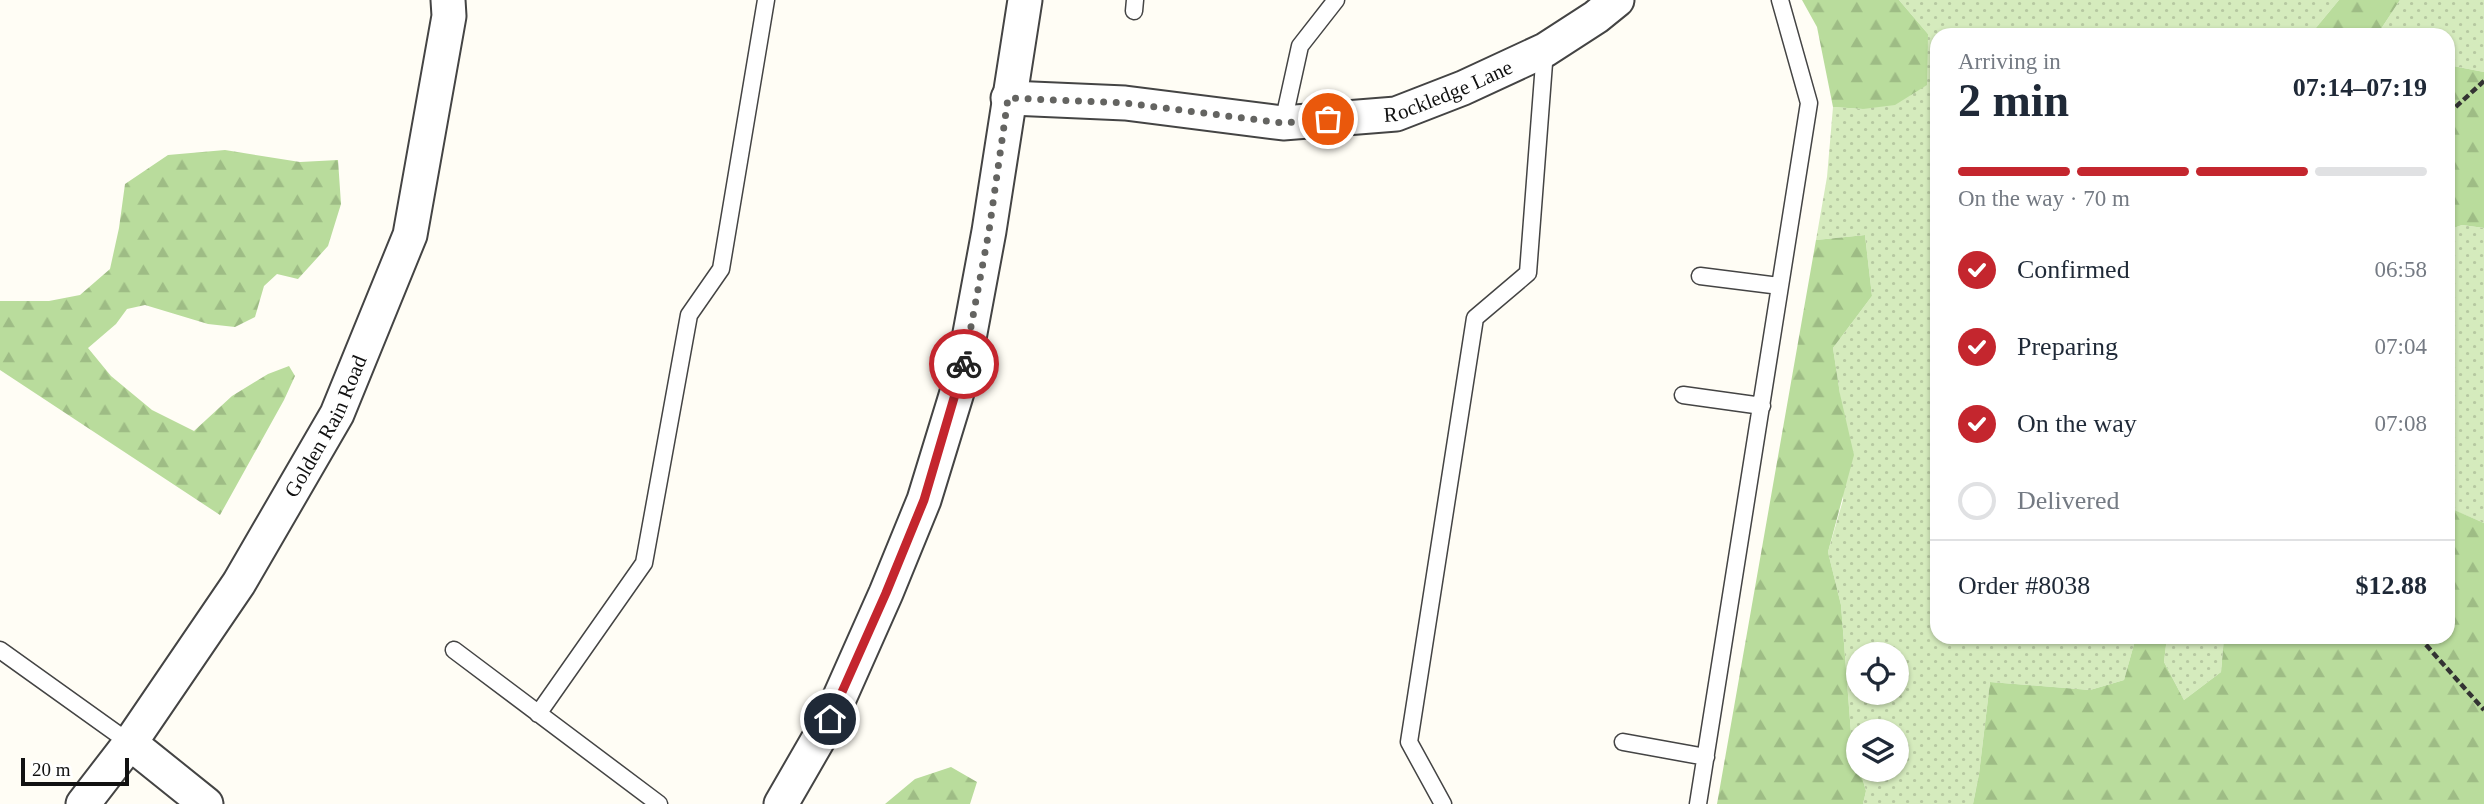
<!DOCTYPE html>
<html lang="en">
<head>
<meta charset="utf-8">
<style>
	:root { --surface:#fff; --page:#f2f2f3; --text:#1f2937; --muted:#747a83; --line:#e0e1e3; --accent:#c4262e }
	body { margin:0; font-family:Georgia,serif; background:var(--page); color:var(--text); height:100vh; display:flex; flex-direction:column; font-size:26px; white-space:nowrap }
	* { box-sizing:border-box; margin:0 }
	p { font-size:23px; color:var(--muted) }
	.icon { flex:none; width:38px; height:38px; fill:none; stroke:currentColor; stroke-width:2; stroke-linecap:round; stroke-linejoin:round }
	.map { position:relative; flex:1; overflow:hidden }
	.side { position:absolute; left:1930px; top:28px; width:525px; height:616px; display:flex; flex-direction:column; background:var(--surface); border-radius:21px; box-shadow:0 2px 5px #0004 }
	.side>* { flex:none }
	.controls { position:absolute; left:1846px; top:642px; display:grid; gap:14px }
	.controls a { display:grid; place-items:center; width:63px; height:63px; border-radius:50%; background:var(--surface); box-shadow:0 2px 5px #0004; font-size:35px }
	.scale { position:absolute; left:21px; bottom:18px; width:108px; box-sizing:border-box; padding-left:7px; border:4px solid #111; border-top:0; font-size:19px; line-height:24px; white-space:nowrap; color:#111; -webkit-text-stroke:5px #fff; paint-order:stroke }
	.pin { position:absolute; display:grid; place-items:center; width:60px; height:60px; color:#fff; margin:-30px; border:4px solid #fff; border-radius:50%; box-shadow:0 2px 7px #0007 }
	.courier { position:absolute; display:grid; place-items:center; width:70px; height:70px; margin:-35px; border:5px solid #c4262e; border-radius:50%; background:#fff; color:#222; box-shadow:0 2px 9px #0007 }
	.overview em { font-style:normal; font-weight:800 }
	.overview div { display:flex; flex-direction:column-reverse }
	.overview { display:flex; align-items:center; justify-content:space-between; height:119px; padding:0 28px }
	h1 { font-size:46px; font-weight:800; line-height:52px }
	.bar { display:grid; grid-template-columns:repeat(4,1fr); gap:10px 7px; align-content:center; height:84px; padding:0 28px }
	.bar i { height:9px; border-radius:5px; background:var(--line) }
	.bar .current { background:var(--accent) }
	.bar p { grid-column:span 4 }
	.line { display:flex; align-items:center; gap:18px; padding:0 28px; border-top:2px solid var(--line) }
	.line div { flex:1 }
	ol { padding:0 28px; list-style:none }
	li { display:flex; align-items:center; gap:21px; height:77px }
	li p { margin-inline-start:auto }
	li .icon { padding:7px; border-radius:50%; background:var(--accent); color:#fff; stroke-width:4 }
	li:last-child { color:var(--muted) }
	li i { width:38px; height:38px; border:4px solid var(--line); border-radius:50% }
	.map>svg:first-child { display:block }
</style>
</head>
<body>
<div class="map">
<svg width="2484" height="804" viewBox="0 0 2484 804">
	<defs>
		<pattern id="grass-dots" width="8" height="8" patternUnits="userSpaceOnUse" patternTransform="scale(1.75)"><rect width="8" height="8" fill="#d5ebbd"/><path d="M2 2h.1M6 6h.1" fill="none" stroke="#b6c8a1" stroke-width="1.8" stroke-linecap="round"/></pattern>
		<pattern id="forest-firs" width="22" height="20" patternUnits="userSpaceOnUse" patternTransform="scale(1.75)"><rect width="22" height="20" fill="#b9dc9c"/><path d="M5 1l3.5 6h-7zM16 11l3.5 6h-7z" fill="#9ebc85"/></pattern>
	</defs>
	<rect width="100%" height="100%" fill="#fffdf5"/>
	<path fill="url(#grass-dots)" fill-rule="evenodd" d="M1899 0H2339L2310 35H1937V637H2136L2124 680 2090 690 1990 682 1979 774 1973 804H1863L1866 791 1860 770H1897V732H1858V763L1851 733 1841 605 1828 552 1843 500 1840 394 1833 348 1872 296 1865 235 1816 240 1827 177 1833 107 1863 109 1928 34ZM1858 654H1897V693H1858Z
		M2400 0H2484V72L2448 65V35H2377Z
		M2462 225 2484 228V523L2451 509 2448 499V230Z
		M2167 637H2224L2221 672 2184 700 2164 662Z"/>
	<path fill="url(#forest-firs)" d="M1802 0H1899L1928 34 1927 85 1895 105 1863 109 1833 107 1817 27Z
		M2339 0H2400L2377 35H2310Z
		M2448 65 2484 72V228L2462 225 2448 230Z
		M225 150 300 162 338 160 341 204 328 246 298 279 277 274 264 286 255 317 235 327 208 324 145 305 127 309 116 324 88 348 111 376 152 410 194 431 232 396 268 374 289 366 295 376 284 400 220 515 0 370V301H49L80 295 110 269 119 228 125 184 168 155Z
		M1865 235 1872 296 1833 348 1840 394 1854 455 1828 552 1841 605 1851 733 1858 770H1860L1866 791 1863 804H1717L1816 240Z
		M2448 499 2452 509 2484 523V804H1973L1979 774 1990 682 2090 690 2124 680 2136 637H2167L2164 662 2184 700 2221 672 2224 637H2448Z
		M951 767 977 782 970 804H885L915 779Z"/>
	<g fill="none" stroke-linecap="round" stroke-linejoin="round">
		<defs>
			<path id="service" d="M1134 11 1135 0
				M1283 123 1300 46 1336 0
				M1700 276 1780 286
				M1683 395 1762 406
				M0 650 130 743
				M454 650 659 804
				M538 714 644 563 689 315 721 269 766 0
				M1623 742 1706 757
				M1443 804 1409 742 1475 318 1528 273 1545 50
				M1698 804 1809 103 1780 0"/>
			<g id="minor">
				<path id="s1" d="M1008 98 1125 103 1283 123 1396 114 1463 88 1545 50 1596 17 1617 0"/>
				<path d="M130 743 206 804"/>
				<path id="s2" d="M83 804 130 743 239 583 337 414 410 235 449 16 448 0"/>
				<path d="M781 804 830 719 886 593 924 500 962 376 989 231 1025 0"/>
			</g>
		</defs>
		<use href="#service" stroke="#444" stroke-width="19"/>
		<use href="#minor" stroke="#444" stroke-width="37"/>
		<path stroke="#333" stroke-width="4.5" stroke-dasharray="7 3.5" stroke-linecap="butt" d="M2448 114 2484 81
			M2419 637 2484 710"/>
		<use href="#service" stroke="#fff" stroke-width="16"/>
		<use href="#minor" stroke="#fff" stroke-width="33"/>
	</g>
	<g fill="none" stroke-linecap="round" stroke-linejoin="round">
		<path stroke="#646461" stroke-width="7" stroke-dasharray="0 12.6" d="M964 364 989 231 1008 98 1125 103 1283 123 1328 119"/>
		<path stroke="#c4262e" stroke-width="9" d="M830 719 886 593 924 500 964 364"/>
	</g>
	<g text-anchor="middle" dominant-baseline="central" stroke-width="7" stroke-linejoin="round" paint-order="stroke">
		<g font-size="21" fill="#111" stroke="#fff">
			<text stroke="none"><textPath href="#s1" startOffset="446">Rockledge Lane</textPath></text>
			<text stroke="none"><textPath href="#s2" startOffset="450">Golden Rain Road</textPath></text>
		</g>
	</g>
</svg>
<div class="controls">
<a><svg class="icon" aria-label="locate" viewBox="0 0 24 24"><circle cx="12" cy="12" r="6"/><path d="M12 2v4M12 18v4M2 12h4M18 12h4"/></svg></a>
<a><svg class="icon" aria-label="layers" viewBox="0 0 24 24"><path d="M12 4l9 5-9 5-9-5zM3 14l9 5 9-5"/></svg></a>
</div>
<div class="scale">20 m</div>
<div class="pin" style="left:1328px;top:119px;background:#ea580c"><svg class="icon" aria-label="bag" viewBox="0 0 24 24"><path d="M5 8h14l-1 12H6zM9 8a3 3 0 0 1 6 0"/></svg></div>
<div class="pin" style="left:830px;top:719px;background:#1f2937"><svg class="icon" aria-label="home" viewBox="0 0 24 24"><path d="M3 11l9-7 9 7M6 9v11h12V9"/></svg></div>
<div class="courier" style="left:964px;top:364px"><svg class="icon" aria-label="bike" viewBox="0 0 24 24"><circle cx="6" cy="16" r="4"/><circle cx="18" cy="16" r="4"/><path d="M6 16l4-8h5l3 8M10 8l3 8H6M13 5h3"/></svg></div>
<section class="side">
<div class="overview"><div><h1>2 min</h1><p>Arriving in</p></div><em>07:14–07:19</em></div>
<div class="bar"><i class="current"></i><i class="current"></i><i class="current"></i><i></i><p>On the way · 70 m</p></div>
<ol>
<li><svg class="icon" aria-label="check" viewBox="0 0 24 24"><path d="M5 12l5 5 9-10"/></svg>Confirmed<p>06:58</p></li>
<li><svg class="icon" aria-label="check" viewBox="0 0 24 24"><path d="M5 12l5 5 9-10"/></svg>Preparing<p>07:04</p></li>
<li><svg class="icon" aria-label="check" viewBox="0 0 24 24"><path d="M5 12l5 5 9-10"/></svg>On the way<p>07:08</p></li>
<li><i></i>Delivered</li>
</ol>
<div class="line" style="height:91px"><div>Order #8038</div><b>$12.88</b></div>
</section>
</div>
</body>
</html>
